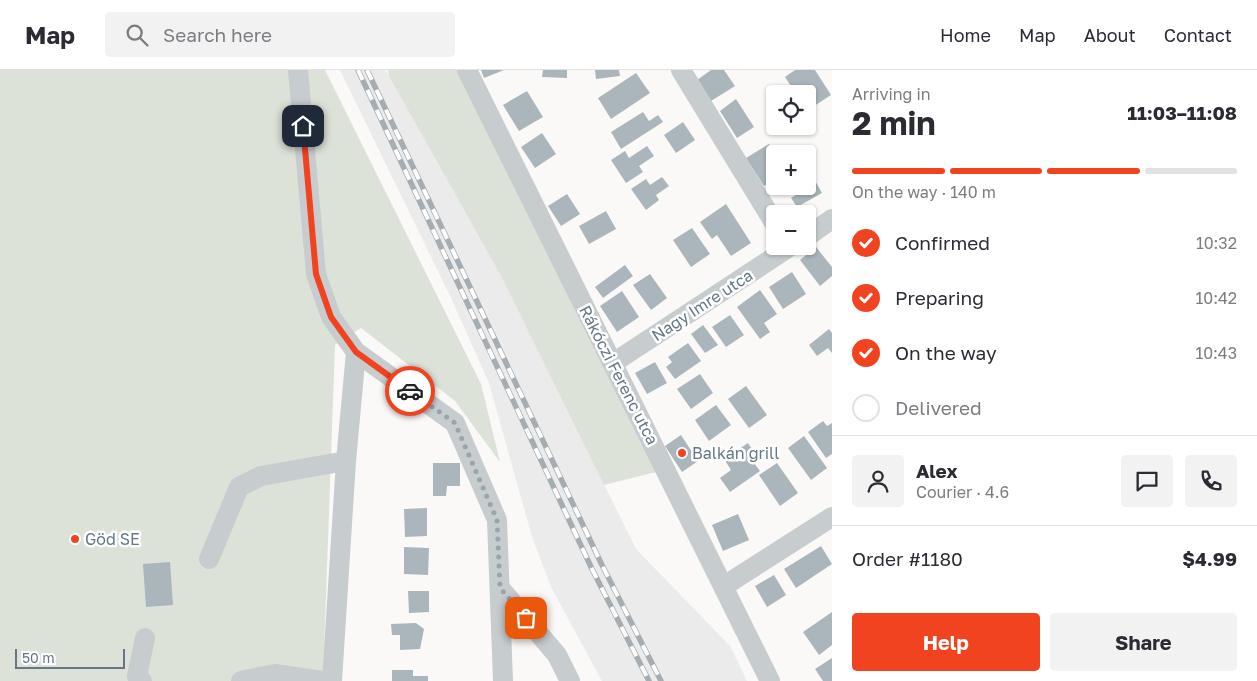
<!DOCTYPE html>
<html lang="en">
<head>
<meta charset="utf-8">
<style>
	:root { --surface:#fff; --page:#f2f2f3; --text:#2b2b33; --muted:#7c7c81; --line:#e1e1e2; --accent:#f14320 }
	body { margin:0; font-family:"Golos Text",sans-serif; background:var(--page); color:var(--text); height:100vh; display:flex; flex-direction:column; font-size:19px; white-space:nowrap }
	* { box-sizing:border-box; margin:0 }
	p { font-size:16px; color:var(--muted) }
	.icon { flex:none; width:28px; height:28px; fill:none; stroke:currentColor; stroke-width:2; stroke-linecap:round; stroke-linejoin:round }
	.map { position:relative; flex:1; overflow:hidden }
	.sheet { display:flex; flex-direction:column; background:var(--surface); width:425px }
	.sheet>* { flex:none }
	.controls { position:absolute; left:766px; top:15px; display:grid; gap:10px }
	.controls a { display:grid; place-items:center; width:50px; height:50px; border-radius:5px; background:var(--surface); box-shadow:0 1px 4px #0004; font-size:25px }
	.scale { position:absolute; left:15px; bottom:12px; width:110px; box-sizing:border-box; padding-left:5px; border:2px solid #627884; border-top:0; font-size:14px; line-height:18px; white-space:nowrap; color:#627884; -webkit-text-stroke:4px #fff; paint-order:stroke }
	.pin { position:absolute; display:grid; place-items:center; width:42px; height:42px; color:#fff; margin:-21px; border-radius:10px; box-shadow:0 2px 8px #0006 }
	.courier { position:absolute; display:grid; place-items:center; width:50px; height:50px; margin:-25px; border:4px solid #f14320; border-radius:50%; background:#fff; color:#222; box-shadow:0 1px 6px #0007 }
	.summary em { font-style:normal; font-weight:700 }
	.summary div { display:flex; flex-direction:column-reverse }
	.summary { display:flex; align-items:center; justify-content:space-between; height:85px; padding:0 20px }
	h1 { font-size:32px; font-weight:700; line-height:38px }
	.bar { display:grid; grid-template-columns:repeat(4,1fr); gap:8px 5px; align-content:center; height:60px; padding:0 20px }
	.bar i { height:6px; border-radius:4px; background:var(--line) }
	.bar .on { background:var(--accent) }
	.bar p { grid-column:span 4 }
	.line { display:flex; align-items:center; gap:12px; padding:0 20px; border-top:1px solid var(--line) }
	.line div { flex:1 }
	.round { display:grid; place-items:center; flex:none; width:52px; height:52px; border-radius:5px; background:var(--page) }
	ol { padding:0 20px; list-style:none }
	li { display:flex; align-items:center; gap:15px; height:55px }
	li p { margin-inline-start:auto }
	li .icon { padding:5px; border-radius:50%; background:var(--accent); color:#fff; stroke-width:4 }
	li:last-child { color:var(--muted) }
	li i { width:28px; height:28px; border:2px solid var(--line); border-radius:50% }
	.button { display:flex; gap:10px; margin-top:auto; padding:10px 20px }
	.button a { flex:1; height:58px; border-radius:5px; background:var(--accent); color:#fff; font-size:20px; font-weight:700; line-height:58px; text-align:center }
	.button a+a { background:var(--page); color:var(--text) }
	header { display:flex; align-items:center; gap:30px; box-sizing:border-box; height:70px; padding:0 25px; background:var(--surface); border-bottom:1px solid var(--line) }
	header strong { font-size:24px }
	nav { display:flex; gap:28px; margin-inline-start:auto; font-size:18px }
	.search { width:350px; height:45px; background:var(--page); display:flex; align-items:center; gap:12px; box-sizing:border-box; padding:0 18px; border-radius:5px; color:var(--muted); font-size:19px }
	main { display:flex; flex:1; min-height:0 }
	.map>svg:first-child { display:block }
</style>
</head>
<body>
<header>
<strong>Map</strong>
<div class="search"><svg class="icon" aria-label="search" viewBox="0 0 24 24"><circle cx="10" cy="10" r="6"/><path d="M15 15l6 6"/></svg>Search here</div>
<nav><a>Home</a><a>Map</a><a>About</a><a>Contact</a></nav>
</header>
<main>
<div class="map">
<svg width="832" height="611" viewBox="0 0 832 611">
	<rect width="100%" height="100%" fill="#faf9f7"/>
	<path fill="#eaebea" d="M340 0H386L501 206 636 479 730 576 747 611H602L552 519 532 467 489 313 451 228Z"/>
	<path fill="#dce2d8" d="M0 0H325L481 314 500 392 455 331 361 258 335 275 323 611H0Z
		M388 0H457L656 402 604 415 501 206 389 6Z"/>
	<path fill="#aab6bb" d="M481 0H504L484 8Z
		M543 0H567V8L542 7Z
		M595 0H619L620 6 596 9Z
		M711 0H724L735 16 711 31 697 10Z
		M795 0H815L831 25 808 40V24H796L785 7Z
		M636 3 650 23 611 49 598 28Z
		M527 21 543 47 519 61 503 35Z
		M736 29 754 57 737 68 720 41Z
		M643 42 649 51 658 45 663 52 621 79 611 62Z
		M683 52 695 70 676 83 664 65Z
		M542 63 556 84 535 98 521 77Z
		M769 74 775 83V109L764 116 746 88Z
		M647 76 654 86 639 96 643 102 626 113 611 90 625 81 629 88Z
		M808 98 822 123 797 137 791 128 804 120 802 116H808Z
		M662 107 669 116 656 125 659 130 646 140 631 119 646 109 650 115Z
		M567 124 580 144 561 156 548 136Z
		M726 134 751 173 731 186 717 165 712 169 700 152Z
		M606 141 616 159 589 174 579 156Z
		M692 158 710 184 691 197 673 170Z
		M816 177 832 197V206L820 216 800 190Z
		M625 195 633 206 603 228 595 217Z
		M792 202 806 224 783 239 769 217Z
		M650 204 667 228 651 240 633 215Z
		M760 220 777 244 764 253 770 262 760 269 737 237Z
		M622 221 639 247 617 262 600 236Z
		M730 245 744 265 726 277 712 257Z
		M703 255 718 275 705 283 691 264Z
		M829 259 832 263V283L828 278 817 286 809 275Z
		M688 273 701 291 675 309 666 297 672 292 668 287Z
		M655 292 667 313 647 324 635 303Z
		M700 304 713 323 691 339 677 319Z
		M746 316 767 345 749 358 728 329Z
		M716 335 731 355 709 371 695 350Z
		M823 351 827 356 832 353V384L826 388 808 362Z
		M681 365 698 391 682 402 665 376Z
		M804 366 827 398 811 410 788 378Z
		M748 373 759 390 754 393 760 401 730 422 720 408 731 400 724 389Z
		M433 393H460V416H447L446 426H433Z
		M777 393 798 423 780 436 759 405Z
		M427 438V466L405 467 404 439Z
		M738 444 749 470 723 481 712 455Z
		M821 476 832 494 796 518 784 499Z
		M404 477 429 478 428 505 404 504Z
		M170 492 173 535 146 537 143 494Z
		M774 505 786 525 767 537 755 516Z
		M408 521H429V542L409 543Z
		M832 542V575L819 585 803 562Z
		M416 553 424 559 420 579 400 580V565H392L391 554Z
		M832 588V611H823L815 599Z
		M392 600H413V606H428V611H392Z"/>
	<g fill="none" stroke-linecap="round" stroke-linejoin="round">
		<path stroke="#c7cccf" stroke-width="20" d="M298 0 316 204 331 247 356 282 455 353 497 450 503 611
			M467 0 770 611
			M681 0 775 154
			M808 166 832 149
			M613 293 791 176
			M209 489 239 417 261 406 346 391 356 282
			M724 516 832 447
			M500 518 557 585 570 611
			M142 611 137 606 145 568
			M241 611 275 604 322 611
			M332 611 346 391"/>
		<defs>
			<path id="rail" d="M358 0 592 499 649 611
				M367 0 601 493 661 611"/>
		</defs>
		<use href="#rail" stroke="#a5adb2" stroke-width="5.5"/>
		<use href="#rail" stroke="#fff" stroke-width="4" stroke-dasharray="11" stroke-linecap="butt"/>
	</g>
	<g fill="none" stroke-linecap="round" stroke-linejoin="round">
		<path stroke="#97a5ac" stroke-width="5" stroke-dasharray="0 9" d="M410 321 455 353 497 450 500 518 526 548"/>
		<path stroke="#f14320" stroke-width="6" d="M303 56 316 204 331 247 356 282 410 321"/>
	</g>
	<g fill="#f14320" stroke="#fff" stroke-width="2">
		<circle cx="682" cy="383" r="5"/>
		<circle cx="75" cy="469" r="5"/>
	</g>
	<g text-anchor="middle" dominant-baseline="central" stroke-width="5" stroke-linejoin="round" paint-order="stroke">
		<g font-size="16" fill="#627884" stroke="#fff">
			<text transform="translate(702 235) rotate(-33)">Nagy Imre utca</text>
			<text transform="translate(619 305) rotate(63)">Rákóczi Ferenc utca</text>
		</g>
		<g font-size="16" fill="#627884" stroke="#fff" text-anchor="start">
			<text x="692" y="383">Balkán grill</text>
			<text x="85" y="469">Göd SE</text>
		</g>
	</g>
</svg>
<div class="controls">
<a><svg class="icon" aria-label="locate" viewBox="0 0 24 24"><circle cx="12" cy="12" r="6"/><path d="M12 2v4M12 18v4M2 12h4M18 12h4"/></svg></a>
<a>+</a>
<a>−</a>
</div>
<div class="scale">50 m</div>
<div class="pin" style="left:526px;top:548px;background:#ea580c"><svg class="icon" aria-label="bag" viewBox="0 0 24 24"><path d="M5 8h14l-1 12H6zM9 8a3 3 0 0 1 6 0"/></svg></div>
<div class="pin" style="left:303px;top:56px;background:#1f2937"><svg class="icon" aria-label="home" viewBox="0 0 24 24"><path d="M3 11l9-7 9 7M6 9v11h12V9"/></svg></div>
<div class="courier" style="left:410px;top:321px"><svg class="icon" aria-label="car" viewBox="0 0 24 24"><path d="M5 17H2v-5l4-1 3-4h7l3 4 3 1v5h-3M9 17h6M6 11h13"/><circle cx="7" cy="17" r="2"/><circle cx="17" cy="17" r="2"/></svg></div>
</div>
<section class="sheet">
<div class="summary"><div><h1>2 min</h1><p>Arriving in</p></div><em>11:03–11:08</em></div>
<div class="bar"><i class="on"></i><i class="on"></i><i class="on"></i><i></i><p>On the way · 140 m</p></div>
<ol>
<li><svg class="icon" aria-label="check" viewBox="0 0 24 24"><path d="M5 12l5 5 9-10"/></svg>Confirmed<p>10:32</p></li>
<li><svg class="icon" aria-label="check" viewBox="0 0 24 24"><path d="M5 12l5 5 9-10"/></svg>Preparing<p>10:42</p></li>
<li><svg class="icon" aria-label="check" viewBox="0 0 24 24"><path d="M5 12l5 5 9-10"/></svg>On the way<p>10:43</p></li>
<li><i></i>Delivered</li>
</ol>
<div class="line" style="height:90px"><a class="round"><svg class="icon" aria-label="person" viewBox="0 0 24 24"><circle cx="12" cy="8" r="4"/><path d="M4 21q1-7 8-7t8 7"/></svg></a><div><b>Alex</b><p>Courier · 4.6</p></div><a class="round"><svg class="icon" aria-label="chat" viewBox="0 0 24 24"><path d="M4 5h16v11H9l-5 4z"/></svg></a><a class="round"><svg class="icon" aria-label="phone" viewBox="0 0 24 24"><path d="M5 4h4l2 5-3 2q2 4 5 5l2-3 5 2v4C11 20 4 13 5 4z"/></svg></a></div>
<div class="line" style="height:65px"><div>Order #1180</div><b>$4.99</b></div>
<div class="button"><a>Help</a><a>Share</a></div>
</section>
</main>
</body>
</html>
